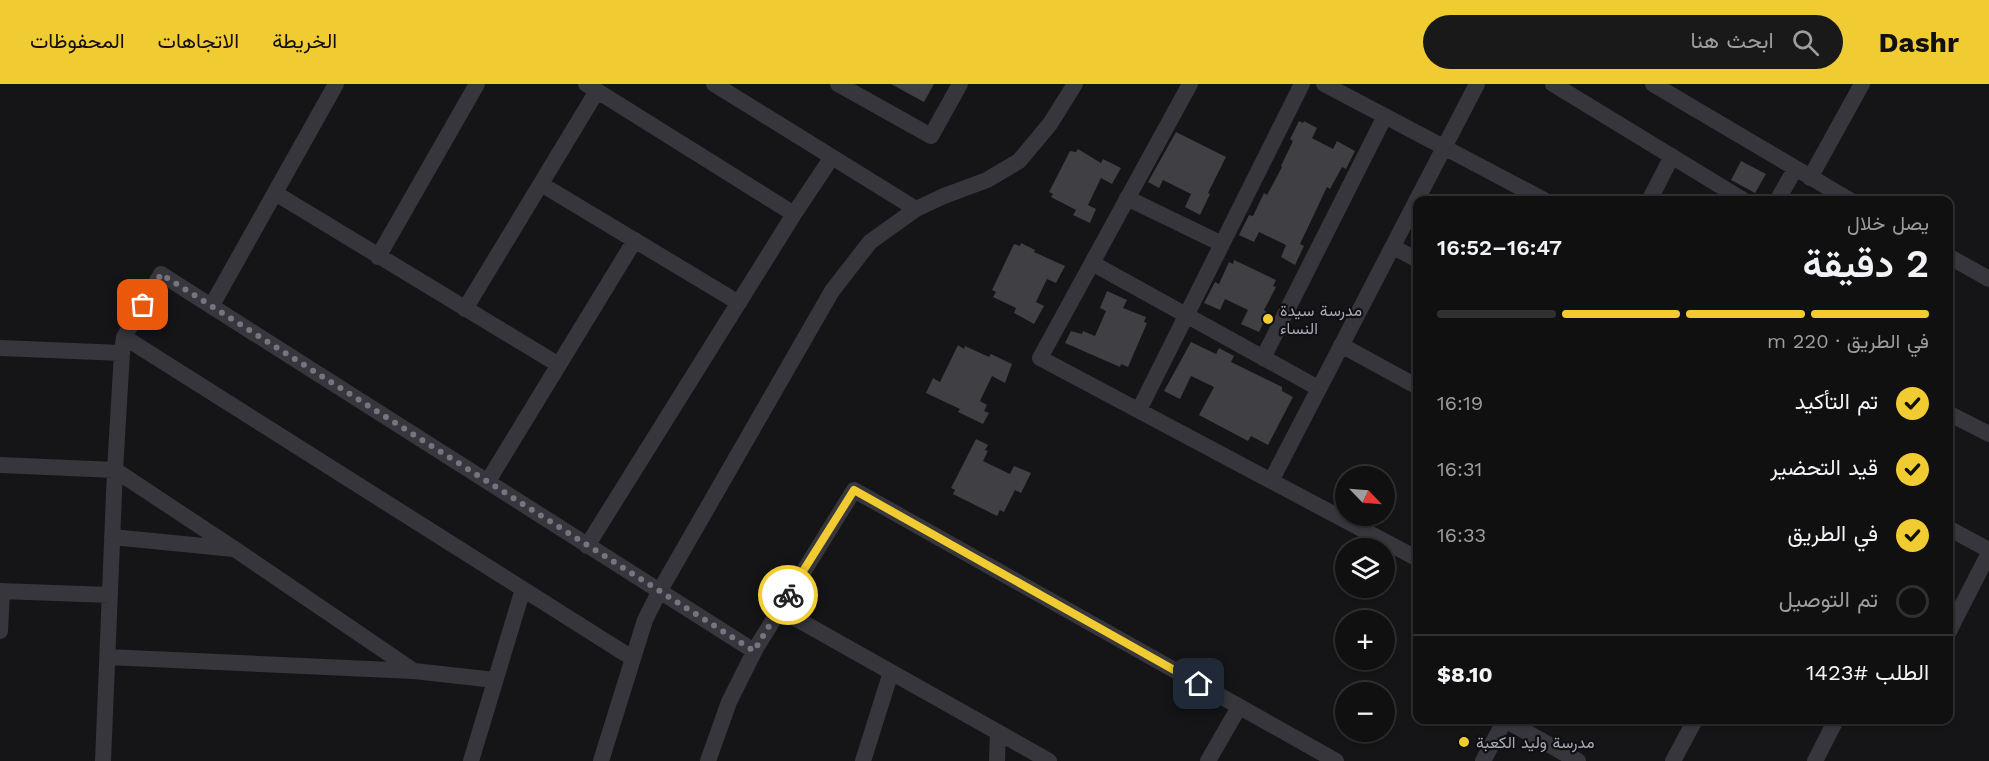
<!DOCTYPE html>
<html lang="ar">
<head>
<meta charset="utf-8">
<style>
	:root { --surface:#101011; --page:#19191a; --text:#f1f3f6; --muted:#9c9d9f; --line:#303031; --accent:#f1cb32 }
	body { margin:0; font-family:"Work Sans",Vazirmatn,sans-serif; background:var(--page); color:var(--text); direction:rtl; height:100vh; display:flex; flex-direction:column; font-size:22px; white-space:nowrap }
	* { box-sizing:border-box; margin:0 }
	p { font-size:20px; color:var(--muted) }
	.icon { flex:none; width:33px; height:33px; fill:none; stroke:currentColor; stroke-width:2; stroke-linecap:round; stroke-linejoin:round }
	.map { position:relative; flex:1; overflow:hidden; direction:ltr }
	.panel { position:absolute; left:1413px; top:112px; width:540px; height:528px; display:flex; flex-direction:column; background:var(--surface); border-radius:12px; box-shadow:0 2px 4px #0004,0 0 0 2px var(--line); direction:rtl }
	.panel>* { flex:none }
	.needle { width:39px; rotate:115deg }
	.controls { position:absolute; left:1335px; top:382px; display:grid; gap:12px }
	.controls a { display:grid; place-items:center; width:60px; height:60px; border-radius:50%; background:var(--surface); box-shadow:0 2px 4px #0004,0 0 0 2px var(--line); font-size:30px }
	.pin { position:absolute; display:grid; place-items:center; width:51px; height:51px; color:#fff; margin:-26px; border-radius:12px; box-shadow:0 3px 9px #0006 }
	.courier { position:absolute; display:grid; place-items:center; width:60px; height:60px; margin:-30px; border:4px solid #f1cb32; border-radius:50%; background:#fff; color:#222; box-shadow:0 2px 8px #0007 }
	.headline em { font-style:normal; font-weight:600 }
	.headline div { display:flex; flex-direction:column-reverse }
	.headline { display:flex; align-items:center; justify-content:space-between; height:102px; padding:0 24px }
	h1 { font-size:39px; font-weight:600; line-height:45px }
	.bar { display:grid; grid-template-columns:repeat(4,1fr); gap:9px 6px; align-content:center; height:72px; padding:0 24px }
	.bar i { height:8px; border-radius:4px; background:var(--line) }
	.bar .active { background:var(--accent) }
	.bar p { grid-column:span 4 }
	.line { display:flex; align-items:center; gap:15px; padding:0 24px; border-top:2px solid var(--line) }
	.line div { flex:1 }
	ol { padding:0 24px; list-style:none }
	li { display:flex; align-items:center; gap:18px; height:66px }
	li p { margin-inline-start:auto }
	li .icon { padding:6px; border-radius:50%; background:var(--accent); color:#111; stroke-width:4 }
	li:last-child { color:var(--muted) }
	li i { width:33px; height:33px; border:3px solid var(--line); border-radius:50% }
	header { display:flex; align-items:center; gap:36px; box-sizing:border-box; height:84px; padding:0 30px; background:var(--accent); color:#111 }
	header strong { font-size:28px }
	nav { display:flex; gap:33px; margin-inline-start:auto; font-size:21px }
	.search { width:420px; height:54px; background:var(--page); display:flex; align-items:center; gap:15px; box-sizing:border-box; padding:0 21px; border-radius:33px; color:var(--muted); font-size:22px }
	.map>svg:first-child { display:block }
</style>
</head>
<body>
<header>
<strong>Dashr</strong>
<div class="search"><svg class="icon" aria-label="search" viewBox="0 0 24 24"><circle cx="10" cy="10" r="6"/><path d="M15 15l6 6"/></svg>ابحث هنا</div>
<nav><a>الخريطة</a><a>الاتجاهات</a><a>المحفوظات</a></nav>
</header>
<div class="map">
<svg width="1989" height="677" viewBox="0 0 1989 677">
	<rect width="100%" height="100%" fill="#151517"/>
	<path fill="#3f3f44" d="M891 0H934L924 18Z
		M1299 37 1303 39 1304 37 1317 44 1312 54 1333 65 1337 57 1355 67 1346 85 1342 83 1330 105 1327 103 1300 160 1304 162 1295 181 1281 173 1286 161 1259 148 1254 158 1239 151 1249 131 1253 132 1264 109 1267 111 1282 83 1281 82 1293 57 1290 55Z
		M1176 48 1226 73 1208 109 1210 110 1200 131 1185 123 1191 110 1163 96 1159 104 1148 98Z
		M1078 65 1101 79 1103 75 1121 84 1112 100 1101 94 1088 121 1096 125 1090 139 1073 131 1076 126 1051 113 1053 110 1049 108 1070 67 1076 68Z
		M1741 77 1766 90 1755 109 1731 96Z
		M1021 159 1035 166 1034 168 1065 182 1056 199 1047 195 1036 218 1044 222 1034 240 1014 229 1016 224 993 213 996 208 992 206 1014 160 1020 162Z
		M1234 176 1276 196 1273 202 1276 203 1264 226 1268 229 1259 248 1241 240 1248 226 1225 215 1220 226 1204 219 1215 198 1219 200 1229 178 1233 180Z
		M1107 207 1127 216 1123 224 1146 233 1144 238 1147 239 1128 283 1121 280 1120 283 1065 259 1071 247 1082 250 1083 247 1095 252 1106 227 1100 224Z
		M1191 258 1216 270 1219 264 1234 272 1231 278 1282 303V307L1293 313 1268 361 1251 352 1248 357 1199 331 1214 303 1191 292 1180 315 1164 307Z
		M958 261 964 265 965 262 989 273 991 270 1012 280 1005 299 992 292 980 317 987 321 984 327 989 329 983 340 958 328 960 325 926 309 933 294 940 298Z
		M976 355 988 361 985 366 988 367 983 377 1010 390 1014 382 1031 389 1021 409 1015 406 1004 428 1000 426 997 432 953 410 955 406 951 404Z"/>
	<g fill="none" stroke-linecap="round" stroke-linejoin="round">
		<path stroke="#36363c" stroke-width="16" d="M586 0 794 130
			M714 0 916 125
			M838 0 931 52 960 0
			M1190 0 1040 274 1418 475
			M1324 0 1546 117
			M1553 0 1745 117
			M1653 0 1851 117
			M1810 94 1862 0
			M541 100 739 219
			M275 109 559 281
			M1127 114 1222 160
			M1649 117 1672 72
			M1777 117 1795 85
			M1393 163 1418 176
			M1948 172 1989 195
			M378 173 477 0
			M1092 179 1318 304
			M212 221 336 0
			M465 225 597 7
			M124 253 632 574
			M1341 261 1418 303
			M0 264 122 269
			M1263 274 1385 32
			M1139 326 1302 0
			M1948 329 1989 350
			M0 381 115 386 236 466 414 587 495 596
			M488 397 635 156
			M1271 397 1477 0
			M1948 444 1989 466
			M112 453 234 465
			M587 462 794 130 832 73
			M0 507 110 511
			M779 525 1049 677
			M0 547 2 507
			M1948 549 1989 469
			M108 573 413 587
			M103 677 115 386 122 269 124 253 161 190 754 567
			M471 677 523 505
			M601 677 645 536 659 508 832 207 870 158 916 125 944 112 987 96 1019 77 1050 40 1075 0
			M708 677 729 618 756 564 854 406 1336 677
			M863 677 891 588
			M997 677 998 648
			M1208 677 1239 623
			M1483 677 1505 636 1578 677
			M1673 677 1695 636
			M1815 677 1836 636"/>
	</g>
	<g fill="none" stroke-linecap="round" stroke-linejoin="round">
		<path stroke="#74757f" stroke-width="6" stroke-dasharray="0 10.8" d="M143 221 161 190 754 567 788 511"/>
		<path stroke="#f1cb32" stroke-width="8" d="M788 511 854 406 1199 600"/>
	</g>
	<g fill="#f1cb32" stroke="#101012" stroke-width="2">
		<circle cx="1268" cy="235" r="6"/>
		<circle cx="1464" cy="658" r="6"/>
	</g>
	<g text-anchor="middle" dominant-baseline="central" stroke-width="4.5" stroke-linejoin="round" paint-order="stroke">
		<g font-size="16" fill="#a7a9b7" stroke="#101012" text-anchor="start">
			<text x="1280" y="226">مدرسة سيدة<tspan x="1280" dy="18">النساء</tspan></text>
			<text x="1476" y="658">مدرسة وليد الكعبة</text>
		</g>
	</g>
</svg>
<div class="controls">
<a><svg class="needle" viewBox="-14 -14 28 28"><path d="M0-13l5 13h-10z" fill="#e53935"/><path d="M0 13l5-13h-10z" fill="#9c9d9f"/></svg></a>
<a><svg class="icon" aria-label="layers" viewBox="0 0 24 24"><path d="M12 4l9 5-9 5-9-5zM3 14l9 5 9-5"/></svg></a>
<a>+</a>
<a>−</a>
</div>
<div class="pin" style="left:143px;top:221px;background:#ea580c"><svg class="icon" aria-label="bag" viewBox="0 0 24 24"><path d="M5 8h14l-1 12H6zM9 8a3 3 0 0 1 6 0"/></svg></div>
<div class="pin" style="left:1199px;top:600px;background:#1f2937"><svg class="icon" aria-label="home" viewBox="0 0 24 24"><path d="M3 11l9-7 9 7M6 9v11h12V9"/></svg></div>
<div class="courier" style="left:788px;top:511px"><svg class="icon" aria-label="bike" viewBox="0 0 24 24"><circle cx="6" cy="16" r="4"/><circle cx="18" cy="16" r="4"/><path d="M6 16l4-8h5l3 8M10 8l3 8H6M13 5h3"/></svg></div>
<section class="panel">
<div class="headline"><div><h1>2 دقيقة</h1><p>يصل خلال</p></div><em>16:47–16:52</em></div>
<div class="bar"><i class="active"></i><i class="active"></i><i class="active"></i><i></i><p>في الطريق · 220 m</p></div>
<ol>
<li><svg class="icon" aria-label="check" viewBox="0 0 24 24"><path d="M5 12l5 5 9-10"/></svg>تم التأكيد<p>16:19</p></li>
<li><svg class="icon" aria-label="check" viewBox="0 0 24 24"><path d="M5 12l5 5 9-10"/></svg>قيد التحضير<p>16:31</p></li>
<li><svg class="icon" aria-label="check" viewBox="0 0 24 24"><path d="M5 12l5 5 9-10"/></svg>في الطريق<p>16:33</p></li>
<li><i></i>تم التوصيل</li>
</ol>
<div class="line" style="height:78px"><div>الطلب #1423</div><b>$8.10</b></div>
</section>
</div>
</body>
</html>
